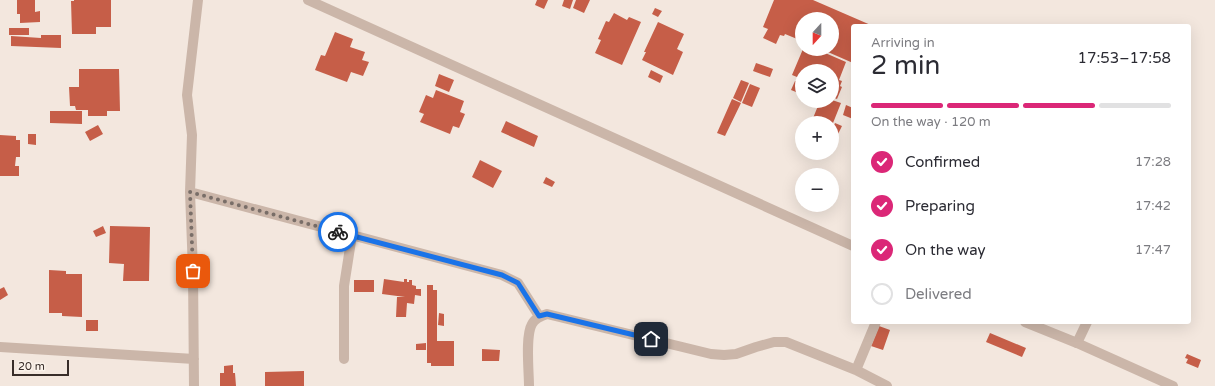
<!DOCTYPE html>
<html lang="en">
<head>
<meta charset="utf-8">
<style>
	:root { --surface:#fff; --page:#f7f7f7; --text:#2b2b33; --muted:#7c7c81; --line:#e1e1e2; --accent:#db2777 }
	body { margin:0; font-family:"Varela Round",sans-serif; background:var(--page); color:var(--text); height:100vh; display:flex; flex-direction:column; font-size:15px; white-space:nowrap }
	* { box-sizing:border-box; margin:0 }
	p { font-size:13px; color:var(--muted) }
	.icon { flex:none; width:22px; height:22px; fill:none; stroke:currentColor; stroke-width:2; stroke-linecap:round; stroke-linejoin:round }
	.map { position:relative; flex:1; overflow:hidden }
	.side { position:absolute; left:851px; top:24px; width:340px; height:300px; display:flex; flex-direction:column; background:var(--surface); border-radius:4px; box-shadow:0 4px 16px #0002 }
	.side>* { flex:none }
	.needle { width:26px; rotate:201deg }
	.tools { position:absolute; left:795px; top:12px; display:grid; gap:8px }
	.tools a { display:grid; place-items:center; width:44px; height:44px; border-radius:50%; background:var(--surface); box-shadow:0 4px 16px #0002; font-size:20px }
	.scale { position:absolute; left:12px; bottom:10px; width:57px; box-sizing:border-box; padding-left:4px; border:2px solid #382d29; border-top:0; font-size:11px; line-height:14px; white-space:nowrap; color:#382d29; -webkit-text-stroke:3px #faf2ea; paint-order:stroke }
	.pin { position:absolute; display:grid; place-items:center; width:34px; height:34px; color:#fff; margin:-17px; border-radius:8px; box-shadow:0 2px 6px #0006 }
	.courier { position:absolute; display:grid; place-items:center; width:40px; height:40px; margin:-20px; border:3px solid #1a73e8; border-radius:50%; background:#fff; color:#222; box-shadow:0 1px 5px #0007 }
	.overview em { font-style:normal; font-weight:600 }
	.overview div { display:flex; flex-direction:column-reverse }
	.overview { display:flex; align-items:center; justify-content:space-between; height:68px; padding:0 20px }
	h1 { font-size:26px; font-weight:600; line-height:30px }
	.bar { display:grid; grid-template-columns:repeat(4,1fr); gap:6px 4px; align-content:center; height:48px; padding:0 20px }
	.bar i { height:5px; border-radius:3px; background:var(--line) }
	.bar .active { background:var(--accent) }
	.bar p { grid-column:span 4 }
	ol { padding:0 20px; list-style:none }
	li { display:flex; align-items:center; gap:12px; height:44px }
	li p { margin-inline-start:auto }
	li .icon { padding:4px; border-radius:50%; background:var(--accent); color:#fff; stroke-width:4 }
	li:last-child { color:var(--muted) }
	li i { width:22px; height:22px; border:2px solid var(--line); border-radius:50% }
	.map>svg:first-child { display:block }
</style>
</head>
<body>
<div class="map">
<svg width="1215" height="386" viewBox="0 0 1215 386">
	<rect width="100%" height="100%" fill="#f3e7de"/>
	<path fill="#c65e48" d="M17 0H35V12L40 11V22L20 23V14H17Z
		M74 0H111V27H96V34H72L71 1H74Z
		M537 0H548L544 9 535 5Z
		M564 0H573L570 9 562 6Z
		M576 0H590L584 13 573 8Z
		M774 0H813L873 26H853V63L821 49H832V19H802V41L785 34 784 36 780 35 776 44 763 38 768 29 763 27Z
		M655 8 662 11 658 17 652 14Z
		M614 13 627 20 629 17 641 22 622 65 595 53 601 40 598 39 606 21 609 22Z
		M658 22 684 34 677 49 683 52 673 75 642 60 646 52H644Z
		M9 28H29V35H9Z
		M335 32 353 39 350 47 365 52 362 60 369 62 363 76 351 72 347 82 315 70 321 55 325 56Z
		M41 35H61V48L11 46V36L41 38Z
		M803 49H816L846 62 839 80 842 81 840 86 842 87 837 99 832 97V71H802V79L792 75Z
		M756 63 773 69 770 77 753 71Z
		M79 69H119L120 111H107V116H88V110H76L75 106H70L69 87H79Z
		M651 70 663 76 660 83 648 77Z
		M439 74 454 80 449 92 435 86Z
		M741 80 749 83 741 102 733 98Z
		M795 81 802 84 801 94 791 90Z
		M750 84 760 88 752 107 742 103Z
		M436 90 464 101 460 112 465 114 459 128 453 126 450 134 420 122 424 114 419 112 426 95 433 98Z
		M732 99 741 103 725 136 717 133Z
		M832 100 841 103 833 123H811L820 101H832Z
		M846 105 853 108V119L843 115Z
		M50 111H82V124L50 123Z
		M506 121 538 136 534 147 501 132Z
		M835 123 842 126 835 140 832 138V130Z
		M98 125 103 134 90 141 85 132Z
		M28 134H36V145L28 144Z
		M0 135 16 136V140H20V157H16L15 166H19V176H0Z
		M480 160 502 171 493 188 472 177Z
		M546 177 555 182 552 187 543 183Z
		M103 226 106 233 96 237 93 231Z
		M110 226 150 227 149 281H123L124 264 109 263Z
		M49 270 66 271V274H82V317L62 316V313H49Z
		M384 279 404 282V279H407V282H409V280H412V285L416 286V289H421V296L415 295 414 304 407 303 406 317H396L397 297H405L382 294Z
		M354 280H374V292H354Z
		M427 285H433V290H437V341H454V366H431V363H427Z
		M4 287 8 295 0 300V289Z
		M439 313 444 314V326L438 325Z
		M86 320H98V331H86Z
		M879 326 890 330 883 350 871 346Z
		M990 333 1026 348 1022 357 986 342Z
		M426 343V350H416V344Z
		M482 349 500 350 499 361H482Z
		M1187 354 1201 360 1198 368 1186 363 1188 359 1185 358Z
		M233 365V373H235L236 386H220V373H224V366Z
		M304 371V386H265V372Z"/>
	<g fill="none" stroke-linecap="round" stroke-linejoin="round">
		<path stroke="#cbb6a9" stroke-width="10" d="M1077 343 1087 322
			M344 359V286L352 235"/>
		<path stroke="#cbb6a9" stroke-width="10" d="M308 0 853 246
			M190 192 502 275 518 283 539 316
			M876 322 856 370 887 386
			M1025 322 1077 343 1173 386
			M0 347 194 359
			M194 386 193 271 190 192 192 135 187 95 198 0
			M529 386C529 371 525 336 532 324 535 318 541 316 547 314L711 354 724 355 736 354 756 347 774 342H786L856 370"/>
	</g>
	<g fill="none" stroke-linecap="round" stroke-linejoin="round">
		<path stroke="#796e68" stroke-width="4" stroke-dasharray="0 7.2" d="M193 271 190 192 338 232"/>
		<path stroke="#1a73e8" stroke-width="5" d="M338 232 502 275 518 283 539 316 547 314 651 339"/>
	</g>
</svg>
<div class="tools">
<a><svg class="needle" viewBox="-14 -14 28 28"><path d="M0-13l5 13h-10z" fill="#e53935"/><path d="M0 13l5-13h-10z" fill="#7c7c81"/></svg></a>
<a><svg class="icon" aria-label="layers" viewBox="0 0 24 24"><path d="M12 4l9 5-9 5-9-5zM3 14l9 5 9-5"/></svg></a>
<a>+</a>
<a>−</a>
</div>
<div class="scale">20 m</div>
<div class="pin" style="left:193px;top:271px;background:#ea580c"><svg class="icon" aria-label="bag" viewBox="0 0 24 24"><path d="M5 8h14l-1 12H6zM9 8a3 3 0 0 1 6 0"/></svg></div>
<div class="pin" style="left:651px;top:339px;background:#1f2937"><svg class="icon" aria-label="home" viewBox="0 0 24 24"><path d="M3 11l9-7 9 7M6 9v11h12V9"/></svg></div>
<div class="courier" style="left:338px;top:232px"><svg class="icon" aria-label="bike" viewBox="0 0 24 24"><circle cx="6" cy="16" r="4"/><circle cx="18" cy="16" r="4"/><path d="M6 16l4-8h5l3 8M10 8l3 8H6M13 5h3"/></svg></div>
<section class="side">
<div class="overview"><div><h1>2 min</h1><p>Arriving in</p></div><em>17:53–17:58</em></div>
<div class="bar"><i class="active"></i><i class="active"></i><i class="active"></i><i></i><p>On the way · 120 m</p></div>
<ol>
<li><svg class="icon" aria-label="check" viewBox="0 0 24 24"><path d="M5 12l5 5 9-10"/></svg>Confirmed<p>17:28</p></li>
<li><svg class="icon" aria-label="check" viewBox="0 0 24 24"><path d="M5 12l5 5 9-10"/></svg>Preparing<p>17:42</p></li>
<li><svg class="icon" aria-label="check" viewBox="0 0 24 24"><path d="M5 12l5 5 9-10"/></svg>On the way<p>17:47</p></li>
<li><i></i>Delivered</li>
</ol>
</section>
</div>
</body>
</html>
